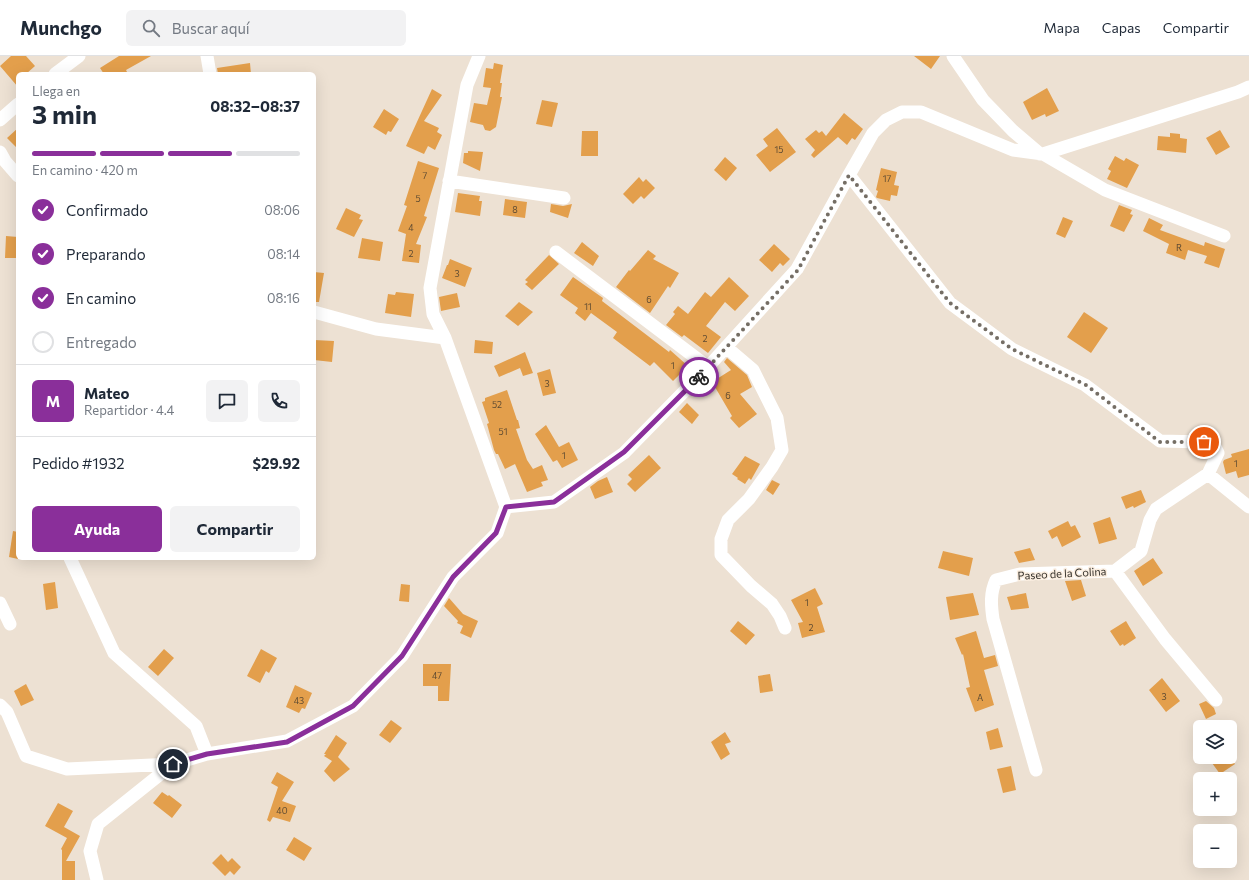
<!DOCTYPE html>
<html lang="es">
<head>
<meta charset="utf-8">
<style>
	:root { --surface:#fff; --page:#f2f2f3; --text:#1f2937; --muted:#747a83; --line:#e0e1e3; --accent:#8a2f9a }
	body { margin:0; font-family:Commissioner,sans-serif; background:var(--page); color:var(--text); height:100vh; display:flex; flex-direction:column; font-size:15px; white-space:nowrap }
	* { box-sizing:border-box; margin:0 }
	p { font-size:13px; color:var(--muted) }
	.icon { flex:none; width:22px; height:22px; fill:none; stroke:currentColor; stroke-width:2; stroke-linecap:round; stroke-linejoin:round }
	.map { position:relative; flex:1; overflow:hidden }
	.sheet { position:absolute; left:16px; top:16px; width:300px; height:488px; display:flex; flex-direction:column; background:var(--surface); border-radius:6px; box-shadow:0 4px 16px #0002 }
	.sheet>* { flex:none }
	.controls { position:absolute; left:1193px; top:664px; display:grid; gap:8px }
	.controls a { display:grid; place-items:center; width:44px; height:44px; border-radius:6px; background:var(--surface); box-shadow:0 4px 16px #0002; font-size:20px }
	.pin { position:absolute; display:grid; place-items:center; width:34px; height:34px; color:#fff; margin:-17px; border:2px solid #fff; border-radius:50%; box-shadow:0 1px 4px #0007 }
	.courier { position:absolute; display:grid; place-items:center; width:40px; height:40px; margin:-20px; border:3px solid #8a2f9a; border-radius:50%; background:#fff; color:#222; box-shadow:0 1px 5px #0007 }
	.overview em { font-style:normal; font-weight:700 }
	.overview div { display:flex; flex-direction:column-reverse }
	.overview { display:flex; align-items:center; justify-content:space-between; height:68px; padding:0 16px }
	h1 { font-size:26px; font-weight:700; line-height:30px }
	.bar { display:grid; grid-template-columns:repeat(4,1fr); gap:6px 4px; align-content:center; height:48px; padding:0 16px }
	.bar i { height:5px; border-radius:3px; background:var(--line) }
	.bar .on { background:var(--accent) }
	.bar p { grid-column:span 4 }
	.line { display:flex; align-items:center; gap:10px; padding:0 16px; border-top:1px solid var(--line) }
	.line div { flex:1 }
	.round { display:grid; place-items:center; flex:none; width:42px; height:42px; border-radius:6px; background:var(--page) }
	ol { padding:0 16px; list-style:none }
	li { display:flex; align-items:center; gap:12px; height:44px }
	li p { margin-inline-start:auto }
	li .icon { padding:4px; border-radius:50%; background:var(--accent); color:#fff; stroke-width:4 }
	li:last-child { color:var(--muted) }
	li i { width:22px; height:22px; border:2px solid var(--line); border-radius:50% }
	.primary-button { display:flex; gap:8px; margin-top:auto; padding:8px 16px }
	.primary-button a { flex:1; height:46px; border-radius:6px; background:var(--accent); color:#fff; font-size:16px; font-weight:700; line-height:46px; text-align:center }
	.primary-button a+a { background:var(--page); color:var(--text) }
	header { display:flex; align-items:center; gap:24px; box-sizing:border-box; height:56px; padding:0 20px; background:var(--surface); border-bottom:1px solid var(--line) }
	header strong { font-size:19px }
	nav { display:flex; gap:22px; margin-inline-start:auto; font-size:14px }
	.search { width:280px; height:36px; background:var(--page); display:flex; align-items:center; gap:10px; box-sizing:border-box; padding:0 14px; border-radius:6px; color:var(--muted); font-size:15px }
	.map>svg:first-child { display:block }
</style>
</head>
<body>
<header>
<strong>Munchgo</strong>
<div class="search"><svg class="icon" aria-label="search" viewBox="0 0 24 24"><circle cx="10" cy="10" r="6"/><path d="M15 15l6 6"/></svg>Buscar aquí</div>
<nav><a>Mapa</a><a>Capas</a><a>Compartir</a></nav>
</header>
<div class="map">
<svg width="1249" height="824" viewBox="0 0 1249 824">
	<rect width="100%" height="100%" fill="#ede1d3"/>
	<path fill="#e39f4c" d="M11 0H26L35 10 26 18H18V31L0 10Z
		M119 0H151L126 14 128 18H104L100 12Z
		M914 0H940L931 13Z
		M250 7 251 18H218L217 12Z
		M494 7 503 9 500 27H502L500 41H502L496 71 490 75 485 74 483 69 470 66 474 47 487 49 491 32 483 31 486 12 493 13Z
		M1047 32 1059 55 1046 61 1045 58 1032 64 1023 46Z
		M432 33 442 39 424 65 439 72 437 76 442 79 435 94 428 90 424 98 406 90Z
		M542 44 558 47 552 71 536 68Z
		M384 53 399 63 391 76 388 75 386 79 373 71Z
		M844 57 863 73 855 84 852 82 847 89 838 81 814 102 811 99 815 94 805 83 816 74 819 77 822 75 826 80Z
		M18 72V93L7 82Z
		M777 72 796 96 770 116 756 99 768 90 763 83Z
		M1220 74 1230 91 1216 99 1206 82Z
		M582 75H598V100H581Z
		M1170 77 1180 78V82L1187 83 1186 97 1157 94 1158 80 1170 81Z
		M468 95 483 96 480 115 463 107 464 97H468Z
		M1115 100 1124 105 1126 102 1139 109 1127 132 1107 123 1111 115 1108 113Z
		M725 101 737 112 726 125 714 114Z
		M418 105 439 112 424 160 427 161 416 188 421 189 419 207 402 205 406 178 398 175 407 150 404 149Z
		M881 112 897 116 894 129 899 130 897 140 891 139 890 145 877 142 876 141 878 135 876 134Z
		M639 121 643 126 646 123 655 132 644 143 641 140 633 148 623 138Z
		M458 137 480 140 479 145H482L480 160 455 156Z
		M505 143 527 146 525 162 503 159Z
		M551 148 563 150 572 148 568 162 550 156Z
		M1119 149 1132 154 1130 158 1133 159 1124 176 1110 170Z
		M346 152 361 159 359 163 363 164 354 181 336 173Z
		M1063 161 1073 165 1065 182 1056 178Z
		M1149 162 1163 169 1160 174 1204 190 1205 186 1225 193 1219 212 1204 207 1207 200 1188 194 1185 204 1166 197 1169 188 1143 175Z
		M6 180 18 181V202H5Z
		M362 182 383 186 380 205 358 202Z
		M582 186 599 200 593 210 574 197Z
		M774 188 790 203 783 210 780 207 772 216 759 204Z
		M648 194 656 200 653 203 679 217 670 232 668 230 650 257 616 231 629 214 630 215Z
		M549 199 559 208 532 234 525 228 528 226 525 224Z
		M450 203 472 212 465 231 442 222 447 209H448Z
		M314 216 324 217 319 246H314Z
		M573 221 603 242 602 245 669 296 670 294 688 310 673 325 654 306 650 310 613 282 617 276 591 257 585 265 575 257 578 252 560 239Z
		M729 221 749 240 735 255 725 246 706 270 721 281 708 297 684 279 682 281 666 269 675 258 673 256 678 250 688 258 705 236 711 241Z
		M396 236 414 238 411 261 385 257 388 238 395 239Z
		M457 237 460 251 441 255 439 241Z
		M519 246 533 256 518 270 505 260Z
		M1084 256 1108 272 1091 297 1067 281Z
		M314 284 334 285 332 306 314 304Z
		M475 284 493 286 492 298 474 297Z
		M525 296 533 317 523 320 520 312 499 321 494 310Z
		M727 302 747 319 752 331 740 338 757 358 739 372 730 362 732 360 712 326 731 314 724 306Z
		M550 313 556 337 543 340 537 317Z
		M507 334 517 364H518L520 372 516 373 527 404 533 413 542 409 548 424 541 426 543 430 527 436 515 408 505 413 498 398H496L494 394 487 368 489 367 482 346 485 345V342Z
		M687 347 699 359 692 368 679 356Z
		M546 369 559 391 569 386 578 404 562 412 557 404 553 406 535 378Z
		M1249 393V419L1238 422 1236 415 1226 418 1223 406 1224 404 1232 401 1231 398Z
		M649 399 661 412 635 436 627 428 632 423 628 419Z
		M745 400 760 408 751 424 749 422 745 428 737 423 738 422 732 418Z
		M607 421 613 436 595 443 590 431 598 425Z
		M772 424 780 428 773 439 766 434Z
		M1141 434 1146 446 1134 452 1133 450 1126 453 1121 441Z
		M1110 461 1117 483 1099 488 1093 467Z
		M1068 465 1071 471 1075 469 1081 481 1062 491 1057 480 1052 483 1048 475Z
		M13 475 18 476V503L9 501Z
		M1030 492 1035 504 1019 507 1014 496Z
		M943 495 973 502 969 520 938 512Z
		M1153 502 1163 517 1143 530 1134 515Z
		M1081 524 1086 540 1072 545 1065 525Z
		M55 526 58 552 46 554 43 528Z
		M401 528 410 529 409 546 399 545Z
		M815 532 823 548 817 551 825 576 802 582 798 567 803 566 791 544Z
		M973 537 979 559 950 564 946 541Z
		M1026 537 1029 552 1011 554 1007 541Z
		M449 542 463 558 478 565 471 582 460 577 463 570 457 567 458 565 444 550Z
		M738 565 755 579 746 589 730 575Z
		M1126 565 1136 582 1124 590 1123 588 1120 590 1110 575Z
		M976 575 984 602 995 599 998 610 984 614 994 649 975 656 966 632 970 631 963 598 962 599 955 582Z
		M164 593 174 602 158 620 148 611Z
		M261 593 277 602 269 617 266 615 260 627 247 620Z
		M423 608H451L449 645H438V630H423Z
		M770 618 773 635 760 637 758 620Z
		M1162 622 1180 645 1166 656 1149 634Z
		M26 628 34 644 21 650 14 635Z
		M295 629 312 637 305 653 302 652 299 657 286 651Z
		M1206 645 1214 652 1216 658 1206 663 1199 648Z
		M391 664 402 672 390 687 379 679Z
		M998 672 1003 691 990 694 986 676Z
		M725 676 731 686 725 688 730 698 721 704 711 686Z
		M336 679 347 687 338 701 350 713 334 726 324 715 332 705 324 700 326 698H324Z
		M1220 701H1229L1235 708 1220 718 1212 707Z
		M1011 710 1016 734 1003 737 997 713Z
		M277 716 294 726 282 745 296 750 290 766 273 761 270 766 267 764 278 731 271 727Z
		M162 736 168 740 169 739 182 749 172 762 153 747Z
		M58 747 73 755 64 771 80 780 66 805H75V824H62V794L61 793 67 782 45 770Z
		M294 781 312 792 304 805 286 794Z
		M221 798 228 806 232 802 241 811 234 819 230 815 225 820 212 807Z"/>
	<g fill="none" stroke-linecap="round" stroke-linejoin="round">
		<path stroke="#fff" stroke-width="13" d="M207 0 210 18
			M953 0 983 44 1013 75 1040 98
			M55 18 79 0
			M0 64 18 48
			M0 96 5 105 18 120
			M1043 98 1238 36 1249 31
			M849 119 950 247 1012 293 1085 329 1160 385 1204 386 1214 389 1218 397 1208 418 1156 453 1150 464 1141 495 1115 515 1020 518 996 524C990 537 991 549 993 563L1036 714
			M449 125 564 142
			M556 196 708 311
			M314 256 376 273 445 282
			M726 291 753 314 777 362 782 394 772 411 749 443 728 464 721 483V499L751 530 772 548 780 560 785 572
			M1208 418 1249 451
			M506 451 554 446 624 397 708 311 797 213 849 119 873 77 886 64 902 56H921L1013 94 1043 98 1105 134 1224 180
			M70 502 114 597 196 670 207 698
			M1115 515 1165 583 1216 644
			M0 547 10 568
			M0 649 7 656 26 700 67 713 173 708
			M97 824 90 795 98 768 173 708 207 698 287 685 353 650 402 600 453 521 497 477 506 451 445 282 433 258 430 232 467 29 479 0"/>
	</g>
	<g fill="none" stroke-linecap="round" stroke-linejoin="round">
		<path stroke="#756e65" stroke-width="4" stroke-dasharray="0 7.2" d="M699 321 798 214 849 119 950 247 1012 293 1086 329 1160 386H1204"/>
		<path stroke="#8a2f9a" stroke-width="5" d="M173 708 207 698 287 686 353 650 402 600 453 521 496 477 506 451 554 446 624 396 699 321"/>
	</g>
	<g text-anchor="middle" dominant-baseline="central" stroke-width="3" stroke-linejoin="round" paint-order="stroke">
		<g font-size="9" fill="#604c32">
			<text x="779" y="93">15</text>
			<text x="425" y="119">7</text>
			<text x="887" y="122">17</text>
			<text x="418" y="142">5</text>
			<text x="515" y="153">8</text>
			<text x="411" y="171">4</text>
			<text x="1179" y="191">R</text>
			<text x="411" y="197">2</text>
			<text x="457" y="217">3</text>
			<text x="649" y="243">6</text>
			<text x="588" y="250">11</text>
			<text x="705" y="282">2</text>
			<text x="673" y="309">1</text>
			<text x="547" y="327">3</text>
			<text x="728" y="339">6</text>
			<text x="497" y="348">52</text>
			<text x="503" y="375">51</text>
			<text x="564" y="399">1</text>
			<text x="1236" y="407">1</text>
			<text x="807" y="546">1</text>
			<text x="811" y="571">2</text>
			<text x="437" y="619">47</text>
			<text x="1164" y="640">3</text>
			<text x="980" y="641">A</text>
			<text x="299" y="644">43</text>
			<text x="282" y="754">40</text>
		</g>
		<g font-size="11" fill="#34302a" stroke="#fbeee0">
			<text transform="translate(1062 517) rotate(-3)">Paseo de la Colina</text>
		</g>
	</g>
</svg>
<div class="controls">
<a><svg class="icon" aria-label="layers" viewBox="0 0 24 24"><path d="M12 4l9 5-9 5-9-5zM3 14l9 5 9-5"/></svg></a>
<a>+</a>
<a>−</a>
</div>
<div class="pin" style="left:1204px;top:386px;background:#ea580c"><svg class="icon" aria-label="bag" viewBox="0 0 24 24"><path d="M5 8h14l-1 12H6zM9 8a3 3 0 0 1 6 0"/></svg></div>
<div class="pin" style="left:173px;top:708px;background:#1f2937"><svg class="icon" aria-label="home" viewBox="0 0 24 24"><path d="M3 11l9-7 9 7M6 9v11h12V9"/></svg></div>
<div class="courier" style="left:699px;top:321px"><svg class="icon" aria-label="bike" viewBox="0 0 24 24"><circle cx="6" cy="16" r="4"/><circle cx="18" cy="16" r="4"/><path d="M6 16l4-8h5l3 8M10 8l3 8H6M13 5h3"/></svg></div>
<section class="sheet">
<div class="overview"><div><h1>3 min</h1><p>Llega en</p></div><em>08:32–08:37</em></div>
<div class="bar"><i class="on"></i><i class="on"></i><i class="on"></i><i></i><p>En camino · 420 m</p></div>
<ol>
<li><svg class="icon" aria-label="check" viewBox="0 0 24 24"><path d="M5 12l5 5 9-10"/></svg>Confirmado<p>08:06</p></li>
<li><svg class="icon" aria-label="check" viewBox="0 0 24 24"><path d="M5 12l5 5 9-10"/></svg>Preparando<p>08:14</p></li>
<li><svg class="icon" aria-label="check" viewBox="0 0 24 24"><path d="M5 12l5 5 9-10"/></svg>En camino<p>08:16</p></li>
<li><i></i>Entregado</li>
</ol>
<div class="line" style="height:72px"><b class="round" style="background:var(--accent);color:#fff">M</b><div><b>Mateo</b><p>Repartidor · 4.4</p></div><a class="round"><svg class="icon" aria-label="chat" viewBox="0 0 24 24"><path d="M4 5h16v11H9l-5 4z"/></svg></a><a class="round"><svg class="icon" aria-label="phone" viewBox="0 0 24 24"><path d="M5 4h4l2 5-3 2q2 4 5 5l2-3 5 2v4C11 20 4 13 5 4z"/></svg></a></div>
<div class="line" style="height:52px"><div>Pedido #1932</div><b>$29.92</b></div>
<div class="primary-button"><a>Ayuda</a><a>Compartir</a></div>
</section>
</div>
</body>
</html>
